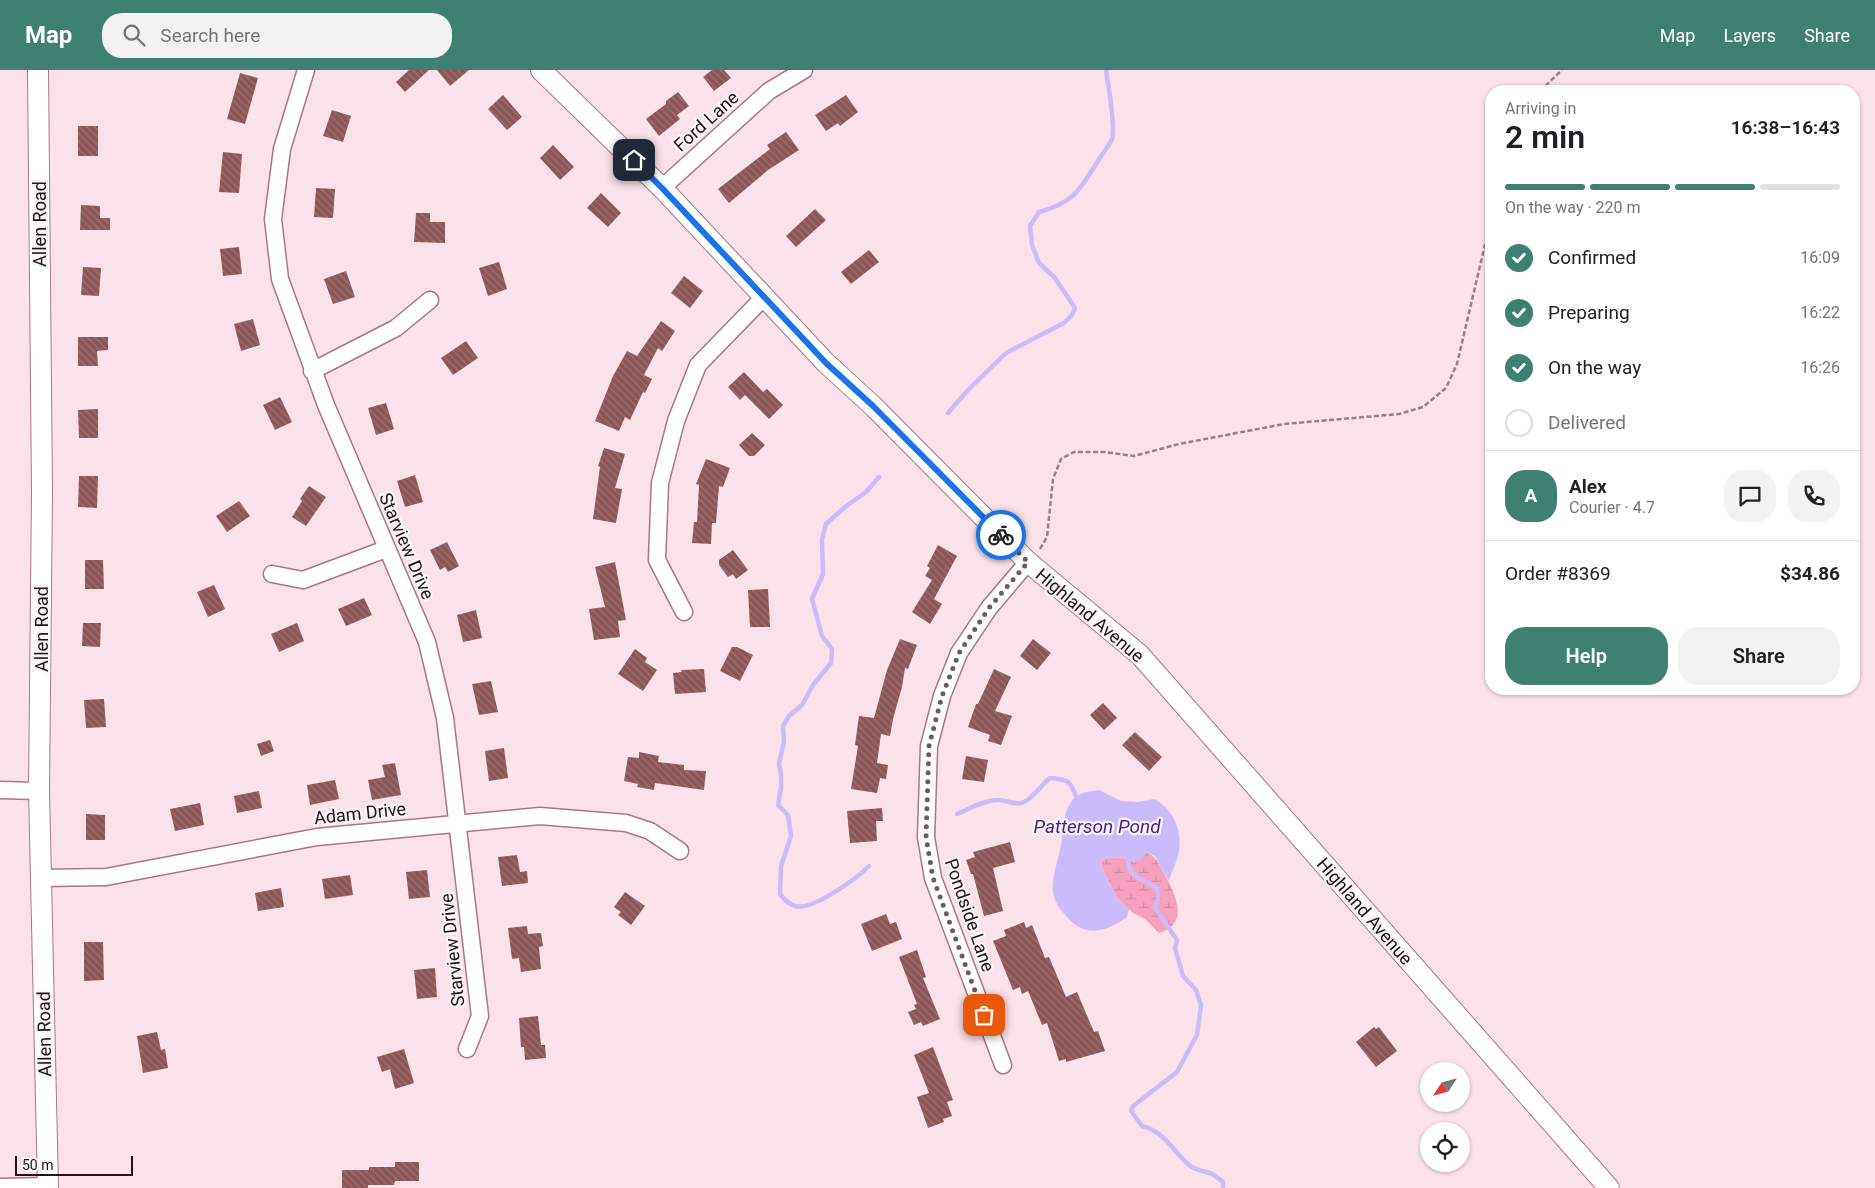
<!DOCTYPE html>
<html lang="en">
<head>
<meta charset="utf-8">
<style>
	:root { --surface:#fff; --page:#f2f2f2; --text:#202124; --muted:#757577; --line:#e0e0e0; --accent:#3e8072 }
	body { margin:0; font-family:Roboto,sans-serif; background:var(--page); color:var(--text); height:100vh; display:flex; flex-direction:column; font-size:19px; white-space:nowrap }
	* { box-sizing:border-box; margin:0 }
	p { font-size:16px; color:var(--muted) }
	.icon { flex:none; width:28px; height:28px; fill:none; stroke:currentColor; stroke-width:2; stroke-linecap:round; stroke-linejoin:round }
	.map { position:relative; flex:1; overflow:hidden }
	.side { position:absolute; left:1485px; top:15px; width:375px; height:610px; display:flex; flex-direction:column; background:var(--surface); border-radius:20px; box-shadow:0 1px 4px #0004 }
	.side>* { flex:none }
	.needle { width:32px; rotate:234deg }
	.buttons { position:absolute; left:1420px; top:992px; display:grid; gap:10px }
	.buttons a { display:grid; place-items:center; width:50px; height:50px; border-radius:50%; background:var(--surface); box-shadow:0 1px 4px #0004; font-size:25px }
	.scale { position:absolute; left:15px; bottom:12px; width:118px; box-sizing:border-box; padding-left:5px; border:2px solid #251018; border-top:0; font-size:14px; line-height:18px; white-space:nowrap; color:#251018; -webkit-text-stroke:4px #f7f7f7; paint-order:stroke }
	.pin { position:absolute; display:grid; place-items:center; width:42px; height:42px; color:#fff; margin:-21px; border-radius:10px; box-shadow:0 2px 8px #0006 }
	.courier { position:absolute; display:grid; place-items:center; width:50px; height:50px; margin:-25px; border:4px solid #1a73e8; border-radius:50%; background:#fff; color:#222; box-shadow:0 1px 6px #0007 }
	.summary em { font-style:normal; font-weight:600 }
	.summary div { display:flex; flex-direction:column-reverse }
	.summary { display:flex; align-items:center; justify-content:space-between; height:85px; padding:0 20px }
	h1 { font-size:32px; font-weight:600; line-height:38px }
	.bar { display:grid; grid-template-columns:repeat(4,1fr); gap:8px 5px; align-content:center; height:60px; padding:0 20px }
	.bar i { height:6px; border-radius:4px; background:var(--line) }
	.bar .active { background:var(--accent) }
	.bar p { grid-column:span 4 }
	.line { display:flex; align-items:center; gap:12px; padding:0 20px; border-top:1px solid var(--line) }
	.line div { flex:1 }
	.round { display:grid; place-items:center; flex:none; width:52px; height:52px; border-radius:20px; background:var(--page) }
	ol { padding:0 20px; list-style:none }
	li { display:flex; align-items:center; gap:15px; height:55px }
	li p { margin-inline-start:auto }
	li .icon { padding:5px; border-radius:50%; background:var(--accent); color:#fff; stroke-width:4 }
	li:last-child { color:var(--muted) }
	li i { width:28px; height:28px; border:2px solid var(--line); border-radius:50% }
	.button { display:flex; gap:10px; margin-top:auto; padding:10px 20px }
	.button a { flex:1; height:58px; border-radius:20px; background:var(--accent); color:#fff; font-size:20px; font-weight:600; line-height:58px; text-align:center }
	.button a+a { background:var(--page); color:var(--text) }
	header { display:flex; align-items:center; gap:30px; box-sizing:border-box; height:70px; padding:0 25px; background:var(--accent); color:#fff }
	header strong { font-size:24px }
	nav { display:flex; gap:28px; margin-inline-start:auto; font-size:18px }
	.search { width:350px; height:45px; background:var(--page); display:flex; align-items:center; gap:12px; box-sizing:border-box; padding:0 18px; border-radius:20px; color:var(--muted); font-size:19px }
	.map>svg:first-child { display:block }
</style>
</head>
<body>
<header>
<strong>Map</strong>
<div class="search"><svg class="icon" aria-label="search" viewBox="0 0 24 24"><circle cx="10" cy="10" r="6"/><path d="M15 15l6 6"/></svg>Search here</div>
<nav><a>Map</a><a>Layers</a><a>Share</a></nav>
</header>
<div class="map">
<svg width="1875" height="1118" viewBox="0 0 1875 1118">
	<defs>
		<pattern id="wetland-marsh" width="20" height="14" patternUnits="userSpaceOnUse" patternTransform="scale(1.25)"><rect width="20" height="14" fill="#f6a0bf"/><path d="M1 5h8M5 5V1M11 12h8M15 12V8" fill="none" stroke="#d389a3"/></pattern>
		<pattern id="building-back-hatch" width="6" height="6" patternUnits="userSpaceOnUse" patternTransform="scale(1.25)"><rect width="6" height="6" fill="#8c5658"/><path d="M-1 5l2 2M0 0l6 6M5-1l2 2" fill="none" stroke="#9b7375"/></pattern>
	</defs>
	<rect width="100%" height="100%" fill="#fbe2ea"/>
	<path fill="url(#wetland-marsh)" d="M1147 782C1157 788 1159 794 1164 803 1175 824 1191 853 1159 863L1145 849 1133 843 1117 828 1102 798 1101 790C1111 787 1125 786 1134 792Z"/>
	<path fill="#ccbbfa" d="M1099 720 1121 731 1138 732 1154 729C1174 739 1184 763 1178 786 1176 794 1171 802 1169 811L1155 786 1147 782 1142 789 1134 792C1125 786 1111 787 1101 790L1102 798 1117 828 1129 839 1127 847C1107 861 1086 869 1067 847 1060 839 1054 832 1053 821 1052 805 1058 791 1061 776 1064 761 1062 736 1077 726 1083 722 1092 721 1099 720Z"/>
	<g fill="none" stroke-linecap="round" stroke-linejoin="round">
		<path stroke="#ccbbfa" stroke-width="4.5" d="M948 343 968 320 1006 283 1064 253 1072 245 1075 238 1055 208 1039 193 1032 175 1030 156 1039 142C1073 133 1080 120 1098 91 1102 84 1109 76 1112 69 1116 58 1108 13 1106 0
			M957 744C969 739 984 730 998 730 1007 730 1016 736 1024 732 1033 728 1041 715 1050 708 1074 710 1069 713 1079 732
			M1127 786 1129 789C1125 806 1146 811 1157 818L1158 828 1155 838 1177 870 1175 878 1183 906 1196 920 1201 935 1197 965 1177 1002 1133 1036 1131 1041 1142 1056C1164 1061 1173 1081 1189 1095 1195 1100 1203 1101 1210 1103 1215 1105 1219 1109 1223 1112V1118
			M869 796C857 808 813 841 795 836 788 834 784 829 780 824L781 796 791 766 788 745 778 735 781 718V704L779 694 784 671 783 656 789 646 802 635 813 615 831 593 832 579 822 566 812 529 823 504 822 469 826 454 845 437 866 422 879 407"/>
	</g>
	<path fill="url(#building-back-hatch)" d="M409 0H429L405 22 396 12Z
		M437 0H469L450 16Z
		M712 0H724L731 8 714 21 703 7Z
		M240 3 258 8 245 54 227 49Z
		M678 22 689 36 677 45 680 49 659 66 646 49 666 34V31Z
		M503 25 522 47 507 60 488 39Z
		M846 25 858 42 840 56 838 53 826 61 815 45Z
		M332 40 351 46 343 72 323 66Z
		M78 56H98V86H78Z
		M786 62 799 80 768 100 729 133 718 119 770 79 767 75Z
		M553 75 574 97 560 110 540 88Z
		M223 82 242 84 239 123 219 122Z
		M316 118 335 119 333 148 314 147Z
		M601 123 621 143 608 157 587 138Z
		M81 135 100 136V148H110V160H80Z
		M815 139 826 150 796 177 786 166Z
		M416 143H430V152H445V173L414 172Z
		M239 177 242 204 223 206 220 179Z
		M869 180 879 192 851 214 841 202Z
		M499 192 507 219 488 226 479 198Z
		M83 197 101 198 99 226 81 225Z
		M346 201 355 227 333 234 324 209Z
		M684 206 703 221 690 238 671 223Z
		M253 249 260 275 241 281 234 254Z
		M661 251 675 261 662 281 658 278 644 305 652 309 645 323 643 322 630 350 625 347 619 361 595 351 613 306 627 281 637 286Z
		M78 267H108V280L97 281 98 296H78Z
		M466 271 478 288 453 305 441 288Z
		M744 302 763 322 767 319 783 335 769 349 745 325 740 330 728 317Z
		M280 327 292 352 275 360 263 335Z
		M386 333 394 359 376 365 368 338Z
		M98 339V368H79L78 340Z
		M752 363 765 375 754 386H749L739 375Z
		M604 378 625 384 615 418 622 419 616 453 593 449 600 397 598 396Z
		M706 389 730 398 723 417 719 416 716 453H712L711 474 692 473 694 452H697L699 415 696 414Z
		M415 405 423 432 405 437 397 411Z
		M79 406H98L97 438 78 437Z
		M309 416 326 427 306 456 292 447 302 431 300 429Z
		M239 431 250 446 227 462 216 446Z
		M447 472 459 496 448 502 445 497 440 500 430 480Z
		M938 475 957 486 934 529 942 534 930 554 912 542 932 510 925 506 930 498 927 496Z
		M733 480 748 500 736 509 733 504 728 507 719 495V490Z
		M85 490H103L104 519H85Z
		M615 492 626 550 618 551 620 567 594 570 589 539 605 537 595 497Z
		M214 515 225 539 208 547 197 522Z
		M768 519 770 557H750L748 520Z
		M364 528 372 545 346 556 338 539Z
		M476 540 482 568 463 572 457 545Z
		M83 553H101L100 577 82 576Z
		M297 553 304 571 279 582 271 564Z
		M900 569 917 575 908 599 905 598 902 617 893 649 890 666 881 664 877 693 888 695 886 709 880 708 877 723 851 719 858 676 855 675 859 646 874 648 887 600Z
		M1033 569 1051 583 1037 600 1020 586Z
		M732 577H737L753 585 740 611 720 601Z
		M635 579 647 588 645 592 657 600 643 621 618 604Z
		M704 599 706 622 675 624 673 603 682 602 681 600Z
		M994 599 1011 607 995 641 1012 646 1001 675 988 671 990 665 968 657 976 634H978Z
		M491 611 498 642 479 645 472 614Z
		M104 629 106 657 86 658 84 630Z
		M1103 633 1117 648 1104 660 1090 645Z
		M1135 662 1162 687 1149 701 1122 675Z
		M270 670 274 681 261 686 257 674Z
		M504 678 508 708 489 711 485 681Z
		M639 682 659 686 658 692 684 695V700L706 701 704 720 655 713 654 720 637 717 638 714 624 711 628 687 639 688Z
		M966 686 988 690 984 712 962 709Z
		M395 693 401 725 372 730 368 710 385 707 382 695Z
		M335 710 339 729 310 735 307 715Z
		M259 721 262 738 237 743 234 726Z
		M200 733 204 755 175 761 170 739Z
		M882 738 883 751H876L877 771 850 773 847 741Z
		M86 744 105 745V770H86Z
		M1010 772 1015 792 993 798 1003 841 984 846 973 804H971L966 790 975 787 973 782Z
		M517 785 520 802 527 801 528 813 502 816 498 787Z
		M427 800 430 827 409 829 406 802Z
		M350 805 353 825 325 829 322 809Z
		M281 818 284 837 258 841 255 823Z
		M625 822 645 836 631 855 618 845 621 842 614 837Z
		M886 844 890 854 896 852 902 869 872 881 861 854Z
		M1024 852 1026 858 1032 855 1045 888 1049 887 1066 927 1077 922 1094 962 1098 961 1105 981 1066 992V989L1059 991 1047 953 1042 955 1028 921 1022 924 1020 917 1013 920 993 871 1006 866 1004 860Z
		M527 856 528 864 541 863 543 876 539 877 541 899 521 902 519 888 512 889 508 858Z
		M84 872H103L104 910 84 911Z
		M917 880 926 907 923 908 940 949 923 956 921 952 914 955 908 942 916 939 914 935 917 934 899 887Z
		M435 898 437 927 417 929 414 900Z
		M538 946 541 975H545L546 988 525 990 524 977H521L519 948Z
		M1374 957 1376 959 1379 957 1397 981 1376 997 1356 972Z
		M157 962 161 980 165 979 168 998 143 1003 137 966Z
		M933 977 953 1030 947 1032 952 1046 943 1049 944 1052 928 1058 917 1027 929 1023 914 985Z
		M404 979 414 1013 395 1019 390 999 382 1002 377 987Z
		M395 1092H419V1111H395L394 1115H368V1118H342V1100H369V1097H395Z"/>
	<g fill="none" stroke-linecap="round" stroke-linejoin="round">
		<defs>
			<path id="minor" d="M306 0 282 79 273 149 280 209 326 335 427 572 445 648 480 946 467 979
				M662 118 769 21 804 0
				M312 301 396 258 430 230
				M272 504 303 510 386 479
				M684 542 657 490 660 413 676 351 698 295 765 226
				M0 720 39 721
				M41 808 106 807 317 767 540 746 626 753 650 761 680 781
				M1003 995 933 808 926 767 929 676 942 626 959 583 989 538 1028 492
				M0 1117 48 1116"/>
			<path id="tertiary" d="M38 0 42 422 39 721 48 1118
				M541 0 662 118 826 293 873 336 1028 492 1140 585 1609 1118"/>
		</defs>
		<use href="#minor" stroke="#ab7588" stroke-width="19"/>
		<use href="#tertiary" stroke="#ab7588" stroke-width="22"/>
		<path stroke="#978088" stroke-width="2.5" stroke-dasharray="5 2.5" stroke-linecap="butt" d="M1540 21 1562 0
			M1040 479 1047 467 1053 409 1061 389 1074 382H1105L1134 386 1179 374 1284 354 1399 344 1423 337 1446 318 1457 294 1491 149"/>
		<use href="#minor" stroke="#fff" stroke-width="16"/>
		<use href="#tertiary" stroke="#fff" stroke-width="20"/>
	</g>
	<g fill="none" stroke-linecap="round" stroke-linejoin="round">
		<path stroke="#705a62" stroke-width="5" stroke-dasharray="0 9" d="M984 945 933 808 926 767 929 676 942 626 959 583 989 538 1028 492 1001 465"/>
		<path stroke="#1a73e8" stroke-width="6" d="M634 90 662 118 826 293 873 336 1001 465"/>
	</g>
	<g text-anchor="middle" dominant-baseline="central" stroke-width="4.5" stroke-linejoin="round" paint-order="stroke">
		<g font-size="18" fill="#251018" stroke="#f7f7f7">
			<text transform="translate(706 51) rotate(-42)">Ford Lane</text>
			<text transform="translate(39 154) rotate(-90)">Allen Road</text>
			<text transform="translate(407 476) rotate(67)">Starview Drive</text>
			<text transform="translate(1090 545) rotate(40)">Highland Avenue</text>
			<text transform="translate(41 559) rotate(-90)">Allen Road</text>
			<text transform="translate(360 743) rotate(-6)">Adam Drive</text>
			<text transform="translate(1365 841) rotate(49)">Highland Avenue</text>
			<text transform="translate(970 845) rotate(71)">Pondside Lane</text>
			<text transform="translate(452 880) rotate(-96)">Starview Drive</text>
			<text transform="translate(44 964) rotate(-91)">Allen Road</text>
		</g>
		<g font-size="19" font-style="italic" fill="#4e1891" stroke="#f7f7f7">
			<text x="1097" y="756">Patterson Pond</text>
		</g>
	</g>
</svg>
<div class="buttons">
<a><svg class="needle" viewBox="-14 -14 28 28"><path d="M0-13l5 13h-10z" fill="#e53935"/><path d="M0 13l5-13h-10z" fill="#757577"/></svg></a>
<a><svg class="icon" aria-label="locate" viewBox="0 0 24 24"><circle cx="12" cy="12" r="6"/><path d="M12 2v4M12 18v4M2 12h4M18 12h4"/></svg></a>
</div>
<div class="scale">50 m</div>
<div class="pin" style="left:984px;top:945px;background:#ea580c"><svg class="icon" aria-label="bag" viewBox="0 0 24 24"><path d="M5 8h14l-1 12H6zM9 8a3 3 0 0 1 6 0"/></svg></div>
<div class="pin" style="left:634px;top:90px;background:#1f2937"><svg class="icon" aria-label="home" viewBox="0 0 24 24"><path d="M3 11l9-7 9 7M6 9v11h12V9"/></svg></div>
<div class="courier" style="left:1001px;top:465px"><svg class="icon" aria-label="bike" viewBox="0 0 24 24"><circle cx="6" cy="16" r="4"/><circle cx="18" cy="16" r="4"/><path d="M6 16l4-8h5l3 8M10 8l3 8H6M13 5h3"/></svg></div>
<section class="side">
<div class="summary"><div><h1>2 min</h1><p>Arriving in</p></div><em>16:38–16:43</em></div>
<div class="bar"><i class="active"></i><i class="active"></i><i class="active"></i><i></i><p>On the way · 220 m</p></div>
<ol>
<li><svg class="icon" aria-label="check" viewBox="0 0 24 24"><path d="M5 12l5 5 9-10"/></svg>Confirmed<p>16:09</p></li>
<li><svg class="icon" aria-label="check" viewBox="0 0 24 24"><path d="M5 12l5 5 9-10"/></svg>Preparing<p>16:22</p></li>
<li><svg class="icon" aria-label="check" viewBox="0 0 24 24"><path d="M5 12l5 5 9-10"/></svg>On the way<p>16:26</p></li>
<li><i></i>Delivered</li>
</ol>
<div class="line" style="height:90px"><b class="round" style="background:var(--accent);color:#fff">A</b><div><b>Alex</b><p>Courier · 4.7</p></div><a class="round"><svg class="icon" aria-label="chat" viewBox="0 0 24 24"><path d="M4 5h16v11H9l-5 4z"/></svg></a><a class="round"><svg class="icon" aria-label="phone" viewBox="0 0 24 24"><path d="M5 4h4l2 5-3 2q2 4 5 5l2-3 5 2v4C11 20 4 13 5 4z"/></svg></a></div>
<div class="line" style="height:65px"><div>Order #8369</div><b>$34.86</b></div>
<div class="button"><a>Help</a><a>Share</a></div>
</section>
</div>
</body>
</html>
